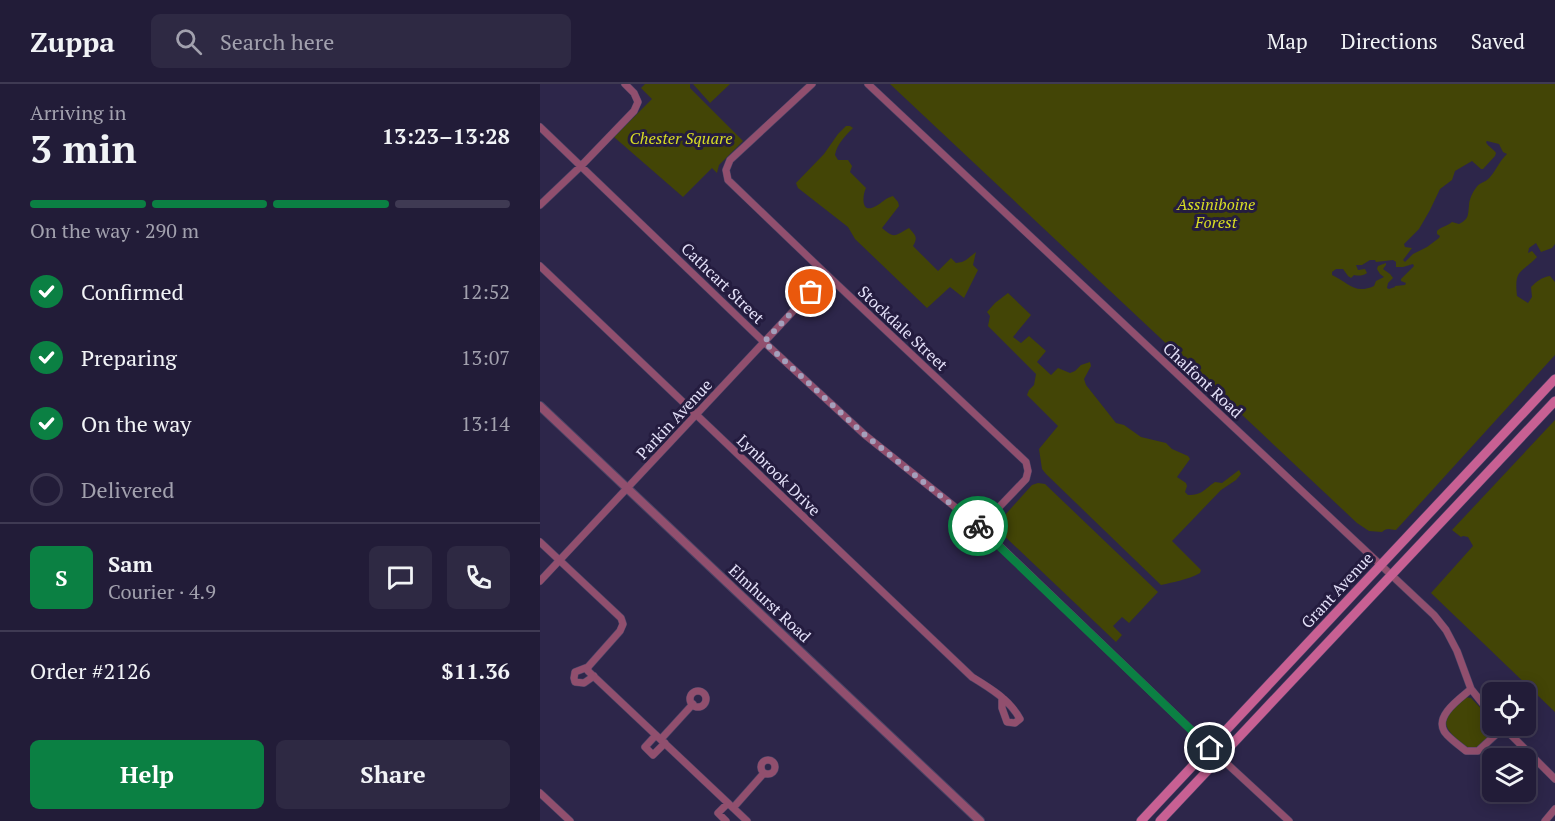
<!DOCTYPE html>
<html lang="en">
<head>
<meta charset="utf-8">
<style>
	:root { --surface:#221c38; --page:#2e2943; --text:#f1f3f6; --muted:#a2a1ae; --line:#3f3a53; --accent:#0b8043 }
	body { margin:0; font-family:"PT Serif",serif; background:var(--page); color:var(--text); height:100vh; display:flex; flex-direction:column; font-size:22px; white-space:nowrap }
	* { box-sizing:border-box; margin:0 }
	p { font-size:20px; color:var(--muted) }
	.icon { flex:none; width:33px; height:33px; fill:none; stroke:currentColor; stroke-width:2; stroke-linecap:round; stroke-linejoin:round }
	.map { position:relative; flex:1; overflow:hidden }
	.sheet { display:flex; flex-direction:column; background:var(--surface); width:540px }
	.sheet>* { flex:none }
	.controls { position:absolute; left:942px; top:598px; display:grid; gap:12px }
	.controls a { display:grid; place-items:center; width:54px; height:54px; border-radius:9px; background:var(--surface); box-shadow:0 3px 15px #0003,0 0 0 2px var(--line); font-size:30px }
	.pin { position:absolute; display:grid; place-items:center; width:51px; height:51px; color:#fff; margin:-26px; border:3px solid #fff; border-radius:50%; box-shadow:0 2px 6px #0007 }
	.courier { position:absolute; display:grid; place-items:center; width:60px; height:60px; margin:-30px; border:4px solid #0b8043; border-radius:50%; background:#fff; color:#222; box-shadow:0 2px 8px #0007 }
	.overview em { font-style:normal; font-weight:700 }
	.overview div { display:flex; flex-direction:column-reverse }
	.overview { display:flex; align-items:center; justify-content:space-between; height:102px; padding:0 30px }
	h1 { font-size:39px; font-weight:700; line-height:45px }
	.bar { display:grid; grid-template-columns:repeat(4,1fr); gap:9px 6px; align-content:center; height:72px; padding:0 30px }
	.bar i { height:8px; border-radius:4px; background:var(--line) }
	.bar .current { background:var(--accent) }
	.bar p { grid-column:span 4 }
	.line { display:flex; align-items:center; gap:15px; padding:0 30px; border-top:2px solid var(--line) }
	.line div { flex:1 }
	.round { display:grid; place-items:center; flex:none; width:63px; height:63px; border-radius:9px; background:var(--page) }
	ol { padding:0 30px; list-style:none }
	li { display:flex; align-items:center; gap:18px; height:66px }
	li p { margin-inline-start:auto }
	li .icon { padding:6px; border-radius:50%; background:var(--accent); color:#fff; stroke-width:4 }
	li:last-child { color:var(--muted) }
	li i { width:33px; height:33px; border:3px solid var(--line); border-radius:50% }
	.button { display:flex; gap:12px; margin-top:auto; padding:12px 30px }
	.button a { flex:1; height:69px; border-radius:9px; background:var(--accent); color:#fff; font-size:24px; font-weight:700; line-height:69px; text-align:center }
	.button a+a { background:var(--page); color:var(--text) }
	header { display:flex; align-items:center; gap:36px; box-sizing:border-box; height:84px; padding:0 30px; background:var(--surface); border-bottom:2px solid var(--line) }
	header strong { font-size:28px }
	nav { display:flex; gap:33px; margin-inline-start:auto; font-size:21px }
	.search { width:420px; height:54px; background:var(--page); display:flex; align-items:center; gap:15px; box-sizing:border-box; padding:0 21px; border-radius:9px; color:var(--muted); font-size:22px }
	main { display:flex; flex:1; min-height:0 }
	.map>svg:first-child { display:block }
</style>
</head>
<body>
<header>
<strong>Zuppa</strong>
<div class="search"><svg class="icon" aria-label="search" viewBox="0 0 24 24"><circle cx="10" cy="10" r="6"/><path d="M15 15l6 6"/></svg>Search here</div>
<nav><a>Map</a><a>Directions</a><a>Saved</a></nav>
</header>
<main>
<section class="sheet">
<div class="overview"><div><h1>3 min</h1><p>Arriving in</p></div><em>13:23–13:28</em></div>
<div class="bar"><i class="current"></i><i class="current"></i><i class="current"></i><i></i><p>On the way · 290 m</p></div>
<ol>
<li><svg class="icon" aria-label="check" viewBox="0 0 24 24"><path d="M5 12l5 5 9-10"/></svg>Confirmed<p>12:52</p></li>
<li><svg class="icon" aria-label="check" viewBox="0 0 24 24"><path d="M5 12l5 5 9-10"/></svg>Preparing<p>13:07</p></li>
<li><svg class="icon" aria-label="check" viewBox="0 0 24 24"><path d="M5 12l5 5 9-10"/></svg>On the way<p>13:14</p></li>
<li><i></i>Delivered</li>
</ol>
<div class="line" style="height:108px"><b class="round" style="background:var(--accent);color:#fff">S</b><div><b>Sam</b><p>Courier · 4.9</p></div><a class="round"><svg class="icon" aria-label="chat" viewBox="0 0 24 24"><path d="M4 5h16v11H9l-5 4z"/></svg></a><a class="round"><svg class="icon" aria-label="phone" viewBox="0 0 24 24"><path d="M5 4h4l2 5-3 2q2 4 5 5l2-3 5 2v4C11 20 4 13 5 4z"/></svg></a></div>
<div class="line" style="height:78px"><div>Order #2126</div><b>$11.36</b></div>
<div class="button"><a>Help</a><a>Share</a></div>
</section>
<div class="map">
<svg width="1015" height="737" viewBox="0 0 1015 737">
	<rect width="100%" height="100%" fill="#2d264a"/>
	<path fill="#434506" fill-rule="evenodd" d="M105 0H150V4L203 57 179 81 177 89 172 84 143 113 74 53 112 15 101 4Z
		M153 0H190L170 19Z
		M350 0H1015V160L1012 164 1001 168 996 159 989 164 988 169 992 167 997 173C981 190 974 184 977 212L988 219 992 213 991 203C996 198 1002 193 1010 192L1015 198V271L856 446C850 446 848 443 842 448L829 447 817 439ZM947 57 959 60 963 68 967 70C959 77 954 91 947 96 943 99 939 99 936 104 933 107 929 116 929 121 928 131 929 135 919 140L912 138C908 142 900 143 897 147V150L900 152 899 154 887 163 873 170 865 178 863 176 872 164 865 163 864 160 879 145 890 126 900 105 912 96 915 87 932 77 941 85H943L955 72 956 69C953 64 948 63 946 58ZM830 176H835L836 178 853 176 856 178V183H863L873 180 874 182 861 195V197L866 199 865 201 855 202V203L849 205 847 204 848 199 853 194 850 190 843 185 846 181V179L838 182 837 185 840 190 844 193 836 197 834 202C814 211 808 198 792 191V188L796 185H803L808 192 811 194 814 191C818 192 823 192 827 189L825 185 818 186 816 181H822Z
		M306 42H310L313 44C305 52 297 60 295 71L298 76H308L312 82 310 88 326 104C322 112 321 131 336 122 342 119 345 114 353 112L358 118 359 122 342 144C355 155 354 152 369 144 376 152 378 153 373 162L398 187 411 174 416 179 422 178 426 176 436 168 433 181 438 186 424 214 410 203 387 224 315 155 308 143 258 104 256 99 284 70 298 50Z
		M468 209 491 231 473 253 481 259 489 252 506 267 497 278 511 291 518 284 530 289 535 287 541 281 550 278 551 282 544 295 546 301 576 339 584 341 601 353 626 359 632 365 648 372 650 375 637 393 646 399 647 402 645 408 648 411C663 411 663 406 675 398L682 399 699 386 701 390 696 396 681 406 632 457 661 486 660 489C647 496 634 498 621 501L506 390 502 385 499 365 518 342 487 311 489 306 494 301 496 290 448 242 450 232 447 228 455 219Z
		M1015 336V628L891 509 933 462 928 453 923 452 921 453 912 446Z
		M498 399 505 400 618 508 589 539 582 533 573 542 582 551 576 558 457 445 456 441 492 401Z
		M925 613 931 614 952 636V642L954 643C949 658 943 663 927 665 902 641 897 639 925 613Z"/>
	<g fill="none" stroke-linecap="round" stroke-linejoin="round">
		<defs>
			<path id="minor" d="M272 0 190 76 186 86 188 96 287 191 486 378 488 387 486 395 440 443
				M328 0 894 531 906 546 917 567 931 605 952 631
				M0 43 224 258 325 351 440 443 670 664 749 737
				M0 121 41 82 94 27 98 18 94 9 85 0
				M0 182 432 593C450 604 470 616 480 635L475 639 467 638 462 624V614
				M0 458 81 534 83 540 80 547 48 583V587L207 737
				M0 497 287 191
				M48 583 35 588 34 594 35 598 44 599 54 592
				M931 605C921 614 895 631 904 647 907 653 920 662 926 667H938L963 644
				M150 615a8 8 0 1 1 16 0a8 8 0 1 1-16 0Z
				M962 642 1015 695
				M116 651 105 663 113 671 125 659
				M121 655 153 620
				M221 683a7 7 0 1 1 14 0a7 7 0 1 1-14 0Z
				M0 709 30 737
				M193 724 224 689
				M186 737 178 729 188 719
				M1005 737 1015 725"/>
			<path id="tertiary" d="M0 322 440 737"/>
			<path id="secondary" d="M601 737 1015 295
				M620 737 1015 317"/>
		</defs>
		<use href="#minor" stroke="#4a4466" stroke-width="8"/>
		<use href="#tertiary" stroke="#4a4466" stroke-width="10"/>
		<use href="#secondary" stroke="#4a4466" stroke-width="10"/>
		<use href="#minor" stroke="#914f6e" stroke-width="7"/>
		<use href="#tertiary" stroke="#914f6e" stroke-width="8"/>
		<use href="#secondary" stroke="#c86093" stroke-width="9"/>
	</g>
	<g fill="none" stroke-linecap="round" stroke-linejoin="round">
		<path stroke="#a4a0bc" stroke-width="6" stroke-dasharray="0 10.8" d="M271 208 224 258 325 351 438 442"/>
		<path stroke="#0b8043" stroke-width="8" d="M438 442 670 664"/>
	</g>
	<g text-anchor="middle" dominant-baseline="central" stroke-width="6" stroke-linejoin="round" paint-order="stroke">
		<g font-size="16" font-style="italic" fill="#d7dc24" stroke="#241c3f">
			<text x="141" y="54">Chester Square</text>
			<text x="676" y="120">Assiniboine<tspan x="676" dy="18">Forest</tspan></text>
		</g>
		<g font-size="16" fill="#e4e1f9" stroke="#241c3f">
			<text transform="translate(183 199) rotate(44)">Cathcart Street</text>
			<text transform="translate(363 244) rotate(43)">Stockdale Street</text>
			<text transform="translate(663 296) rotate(43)">Chalfont Road</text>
			<text transform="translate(134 335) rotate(-47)">Parkin Avenue</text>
			<text transform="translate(239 391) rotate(44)">Lynbrook Drive</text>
			<text transform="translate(797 506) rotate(-47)">Grant Avenue</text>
			<text transform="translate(230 519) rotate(43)">Elmhurst Road</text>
		</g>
	</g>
</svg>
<div class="controls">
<a><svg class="icon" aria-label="locate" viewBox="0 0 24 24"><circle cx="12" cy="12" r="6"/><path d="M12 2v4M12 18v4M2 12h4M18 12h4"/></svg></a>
<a><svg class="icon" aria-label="layers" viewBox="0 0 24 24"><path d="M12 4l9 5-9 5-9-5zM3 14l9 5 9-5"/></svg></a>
</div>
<div class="pin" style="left:271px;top:208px;background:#ea580c"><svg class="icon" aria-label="bag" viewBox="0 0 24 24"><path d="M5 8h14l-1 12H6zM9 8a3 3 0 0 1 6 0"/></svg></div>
<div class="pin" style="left:670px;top:664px;background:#1f2937"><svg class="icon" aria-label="home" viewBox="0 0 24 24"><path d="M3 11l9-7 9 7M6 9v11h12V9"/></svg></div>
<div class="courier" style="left:438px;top:442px"><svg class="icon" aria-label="bike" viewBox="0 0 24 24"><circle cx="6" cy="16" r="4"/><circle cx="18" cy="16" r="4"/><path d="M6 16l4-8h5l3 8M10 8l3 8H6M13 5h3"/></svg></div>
</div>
</main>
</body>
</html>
